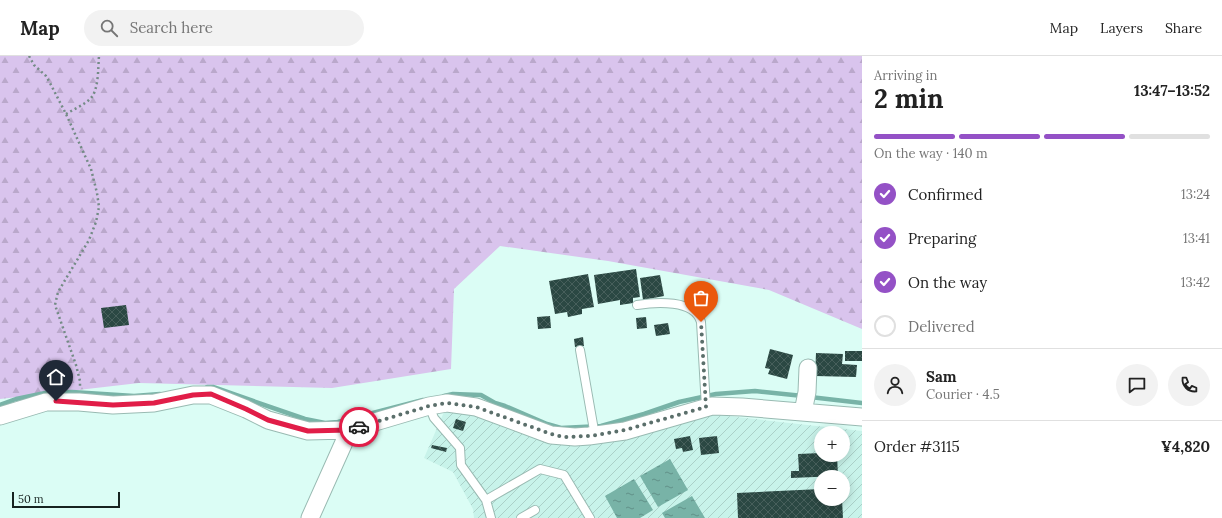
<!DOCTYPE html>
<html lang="en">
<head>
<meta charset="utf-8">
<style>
	:root { --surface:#fff; --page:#f2f2f2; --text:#222; --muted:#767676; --line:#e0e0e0; --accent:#9451c6 }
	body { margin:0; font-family:Lora,serif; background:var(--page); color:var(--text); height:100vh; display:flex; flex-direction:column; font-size:15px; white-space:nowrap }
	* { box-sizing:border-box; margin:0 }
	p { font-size:13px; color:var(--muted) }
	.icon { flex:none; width:22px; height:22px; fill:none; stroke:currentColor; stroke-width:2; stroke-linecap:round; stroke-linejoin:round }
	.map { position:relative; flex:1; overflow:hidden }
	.panel { display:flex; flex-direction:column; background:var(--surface); width:360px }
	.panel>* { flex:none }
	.tools { position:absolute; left:814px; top:370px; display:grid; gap:8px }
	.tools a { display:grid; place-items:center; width:36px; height:36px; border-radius:50%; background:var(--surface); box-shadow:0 2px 10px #0003; font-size:20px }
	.scale { position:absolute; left:12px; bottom:10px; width:108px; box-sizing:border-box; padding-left:4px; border:2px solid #162320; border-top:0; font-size:11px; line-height:14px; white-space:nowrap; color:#162320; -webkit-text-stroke:3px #dbfdf5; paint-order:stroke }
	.pin { position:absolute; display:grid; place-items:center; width:34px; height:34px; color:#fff; margin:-41px -17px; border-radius:50% 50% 50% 0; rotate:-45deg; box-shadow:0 0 4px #0007 }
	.pin .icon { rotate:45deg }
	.courier { position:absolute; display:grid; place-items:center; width:40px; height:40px; margin:-20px; border:3px solid #e11d48; border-radius:50%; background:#fff; color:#222; box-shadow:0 1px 5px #0007 }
	.overview em { font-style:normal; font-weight:800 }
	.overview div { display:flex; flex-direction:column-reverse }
	.overview { display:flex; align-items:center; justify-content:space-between; height:68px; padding:0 12px }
	h1 { font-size:26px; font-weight:800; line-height:30px }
	.bar { display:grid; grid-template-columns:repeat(4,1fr); gap:6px 4px; align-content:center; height:48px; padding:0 12px }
	.bar i { height:5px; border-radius:3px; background:var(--line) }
	.bar .active { background:var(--accent) }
	.bar p { grid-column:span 4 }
	.line { display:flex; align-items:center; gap:10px; padding:0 12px; border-top:1px solid var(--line) }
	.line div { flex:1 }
	.round { display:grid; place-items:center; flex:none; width:42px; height:42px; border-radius:21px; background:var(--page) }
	ol { padding:0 12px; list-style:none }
	li { display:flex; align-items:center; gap:12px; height:44px }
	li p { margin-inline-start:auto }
	li .icon { padding:4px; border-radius:50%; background:var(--accent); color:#fff; stroke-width:4 }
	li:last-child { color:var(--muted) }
	li i { width:22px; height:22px; border:2px solid var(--line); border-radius:50% }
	header { display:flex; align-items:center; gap:24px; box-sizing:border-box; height:56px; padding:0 20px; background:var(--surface); border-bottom:1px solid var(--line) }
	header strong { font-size:19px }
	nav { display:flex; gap:22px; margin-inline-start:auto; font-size:14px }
	.search { width:280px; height:36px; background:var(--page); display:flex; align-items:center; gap:10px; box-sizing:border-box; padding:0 14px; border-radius:22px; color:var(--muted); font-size:15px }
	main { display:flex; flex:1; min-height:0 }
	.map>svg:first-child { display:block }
</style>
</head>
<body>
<header>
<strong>Map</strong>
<div class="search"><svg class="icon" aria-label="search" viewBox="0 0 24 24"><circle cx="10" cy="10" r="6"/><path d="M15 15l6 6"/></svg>Search here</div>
<nav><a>Map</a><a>Layers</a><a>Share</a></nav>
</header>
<main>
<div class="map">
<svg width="862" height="462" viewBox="0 0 862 462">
	<defs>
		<pattern id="industrial-furrows" width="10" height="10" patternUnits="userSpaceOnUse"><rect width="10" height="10" fill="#c8f3ea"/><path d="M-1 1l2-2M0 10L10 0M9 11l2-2" fill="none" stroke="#abd0c8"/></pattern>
		<pattern id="forest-firs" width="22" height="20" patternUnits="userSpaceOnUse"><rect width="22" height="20" fill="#d9c4ed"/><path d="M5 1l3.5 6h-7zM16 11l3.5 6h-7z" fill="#baa8cb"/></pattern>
		<pattern id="water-ripples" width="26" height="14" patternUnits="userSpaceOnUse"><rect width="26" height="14" fill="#78b3a7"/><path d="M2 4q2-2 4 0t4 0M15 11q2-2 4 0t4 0" fill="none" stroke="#619188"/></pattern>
		<pattern id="building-cross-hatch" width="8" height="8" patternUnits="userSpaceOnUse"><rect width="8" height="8" fill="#2b4843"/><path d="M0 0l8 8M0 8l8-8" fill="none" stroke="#475f5b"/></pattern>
	</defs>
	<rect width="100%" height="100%" fill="#dbfdf5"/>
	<path fill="url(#industrial-furrows)" fill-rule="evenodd" d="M444 356 472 357 562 387 709 358 862 375V462H474L473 453 453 416 424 402ZM821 377H843V399H821ZM821 421H843V443H821Z"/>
	<path fill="url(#forest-firs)" d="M0 0H862V273L769 234 608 205 500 190 454 233 451 313 332 332 139 327 0 343Z"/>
	<path fill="url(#water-ripples)" d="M670 403 688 434 658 451 640 420Z
		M634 423 653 454 640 462H617L605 440Z
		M692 440 705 462H665L662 457Z"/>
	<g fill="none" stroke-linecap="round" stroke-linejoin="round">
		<path stroke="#78b3a7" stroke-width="4.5" d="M207 331H213L305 363 325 367 338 366 423 344
			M444 340 453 338 481 339 495 347 505 350 547 368 561 372 601 370 644 358 679 346 716 338 755 335 803 340
			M810 341 862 347
			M0 349 16 343 50 336H72L134 340 160 338"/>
	</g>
	<path fill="url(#building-cross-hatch)" d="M636 213 640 241 633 242V247L620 249V244L598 248 594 219Z
		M588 218 594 251 582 253V258L568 261 567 256 555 258 549 225Z
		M660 219 664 240 643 244 640 222Z
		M126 249 129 269 104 272 101 252Z
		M550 260 551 272 538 273 537 261Z
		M646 261 647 272 637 273 636 262Z
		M668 267 670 278 656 280 654 269Z
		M583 281 584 290 575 291 574 283Z
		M770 293 793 299 787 323 768 318 770 313 765 312Z
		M845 295H862V305H845Z
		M816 297 843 298 842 308 857 309 856 321 815 320Z
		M456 363 466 366 463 375 453 372Z
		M690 380 693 394 683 396 682 392 676 393 674 383Z
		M717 380 719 397 701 399 699 382Z
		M432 389 447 392 446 396 431 392Z
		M821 397V399H837L838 420 791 422V415H799L798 398Z
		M821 433V443H842L843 462H738L737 437Z"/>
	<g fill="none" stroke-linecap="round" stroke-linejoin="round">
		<defs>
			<path id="lane" d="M637 249C655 246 695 243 701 266L706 351
				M580 294 595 380
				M429 350 434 362 460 392 461 409 486 444 491 462
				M486 444 540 413 564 419 590 462
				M521 462 535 454"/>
			<path id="street" d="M803 356 807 336 808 312
				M0 360 46 346H79L113 349 154 347 193 339H211L246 353 268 364 308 375 348 374 429 350 447 347 476 351 551 379 575 381 589 380 625 375 712 350 742 351 862 361
				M310 462 345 384 348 374"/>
		</defs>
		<use href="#lane" stroke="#99bab2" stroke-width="10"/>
		<use href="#street" stroke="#99bab2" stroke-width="19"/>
		<path stroke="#748b86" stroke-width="2.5" stroke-dasharray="2 3" stroke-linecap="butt" d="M29 0 34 9 46 20 50 27 66 58 91 113 97 137 99 151 96 166 89 184 58 236 55 249 76 309 80 325V332
			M66 58C74 53 84 49 90 43 99 35 98 11 99 0"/>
		<use href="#lane" stroke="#fff" stroke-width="8"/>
		<use href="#street" stroke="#fff" stroke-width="17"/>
	</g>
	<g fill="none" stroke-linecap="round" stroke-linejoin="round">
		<path stroke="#5b6f6b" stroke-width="4" stroke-dasharray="0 7.2" d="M359 371 429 350 447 347 476 351 551 378 564 381 590 380 625 374 706 351 701 266"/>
		<path stroke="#e11d48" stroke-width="5" d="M56 345 113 349 154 347 193 339 211 338 246 353 268 364 308 375 348 374 359 371"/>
	</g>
</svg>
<div class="tools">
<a>+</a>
<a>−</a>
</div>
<div class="scale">50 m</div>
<div class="pin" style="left:701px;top:266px;background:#ea580c"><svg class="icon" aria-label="bag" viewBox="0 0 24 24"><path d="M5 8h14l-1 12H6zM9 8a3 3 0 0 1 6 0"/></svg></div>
<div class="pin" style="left:56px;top:345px;background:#1f2937"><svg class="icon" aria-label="home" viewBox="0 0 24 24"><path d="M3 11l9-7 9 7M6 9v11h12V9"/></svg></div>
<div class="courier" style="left:359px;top:371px"><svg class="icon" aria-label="car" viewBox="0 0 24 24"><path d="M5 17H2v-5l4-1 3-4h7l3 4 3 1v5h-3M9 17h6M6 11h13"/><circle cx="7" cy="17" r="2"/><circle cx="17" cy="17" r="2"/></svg></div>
</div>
<section class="panel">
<div class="overview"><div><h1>2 min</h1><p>Arriving in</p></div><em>13:47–13:52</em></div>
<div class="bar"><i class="active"></i><i class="active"></i><i class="active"></i><i></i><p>On the way · 140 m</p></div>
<ol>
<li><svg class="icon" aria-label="check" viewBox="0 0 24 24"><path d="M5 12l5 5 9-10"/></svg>Confirmed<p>13:24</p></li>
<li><svg class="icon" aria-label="check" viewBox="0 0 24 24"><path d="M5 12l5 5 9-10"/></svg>Preparing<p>13:41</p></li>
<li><svg class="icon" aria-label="check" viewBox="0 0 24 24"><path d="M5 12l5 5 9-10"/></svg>On the way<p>13:42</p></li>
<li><i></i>Delivered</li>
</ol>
<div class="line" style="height:72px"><a class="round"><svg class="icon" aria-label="person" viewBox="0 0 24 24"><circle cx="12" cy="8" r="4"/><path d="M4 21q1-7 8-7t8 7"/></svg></a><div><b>Sam</b><p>Courier · 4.5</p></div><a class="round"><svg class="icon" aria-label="chat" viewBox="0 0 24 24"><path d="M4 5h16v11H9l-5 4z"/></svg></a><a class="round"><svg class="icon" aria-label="phone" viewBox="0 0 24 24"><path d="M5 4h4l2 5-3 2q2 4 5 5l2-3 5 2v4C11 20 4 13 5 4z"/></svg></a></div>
<div class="line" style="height:52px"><div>Order #3115</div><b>¥4,820</b></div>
</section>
</main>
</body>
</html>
